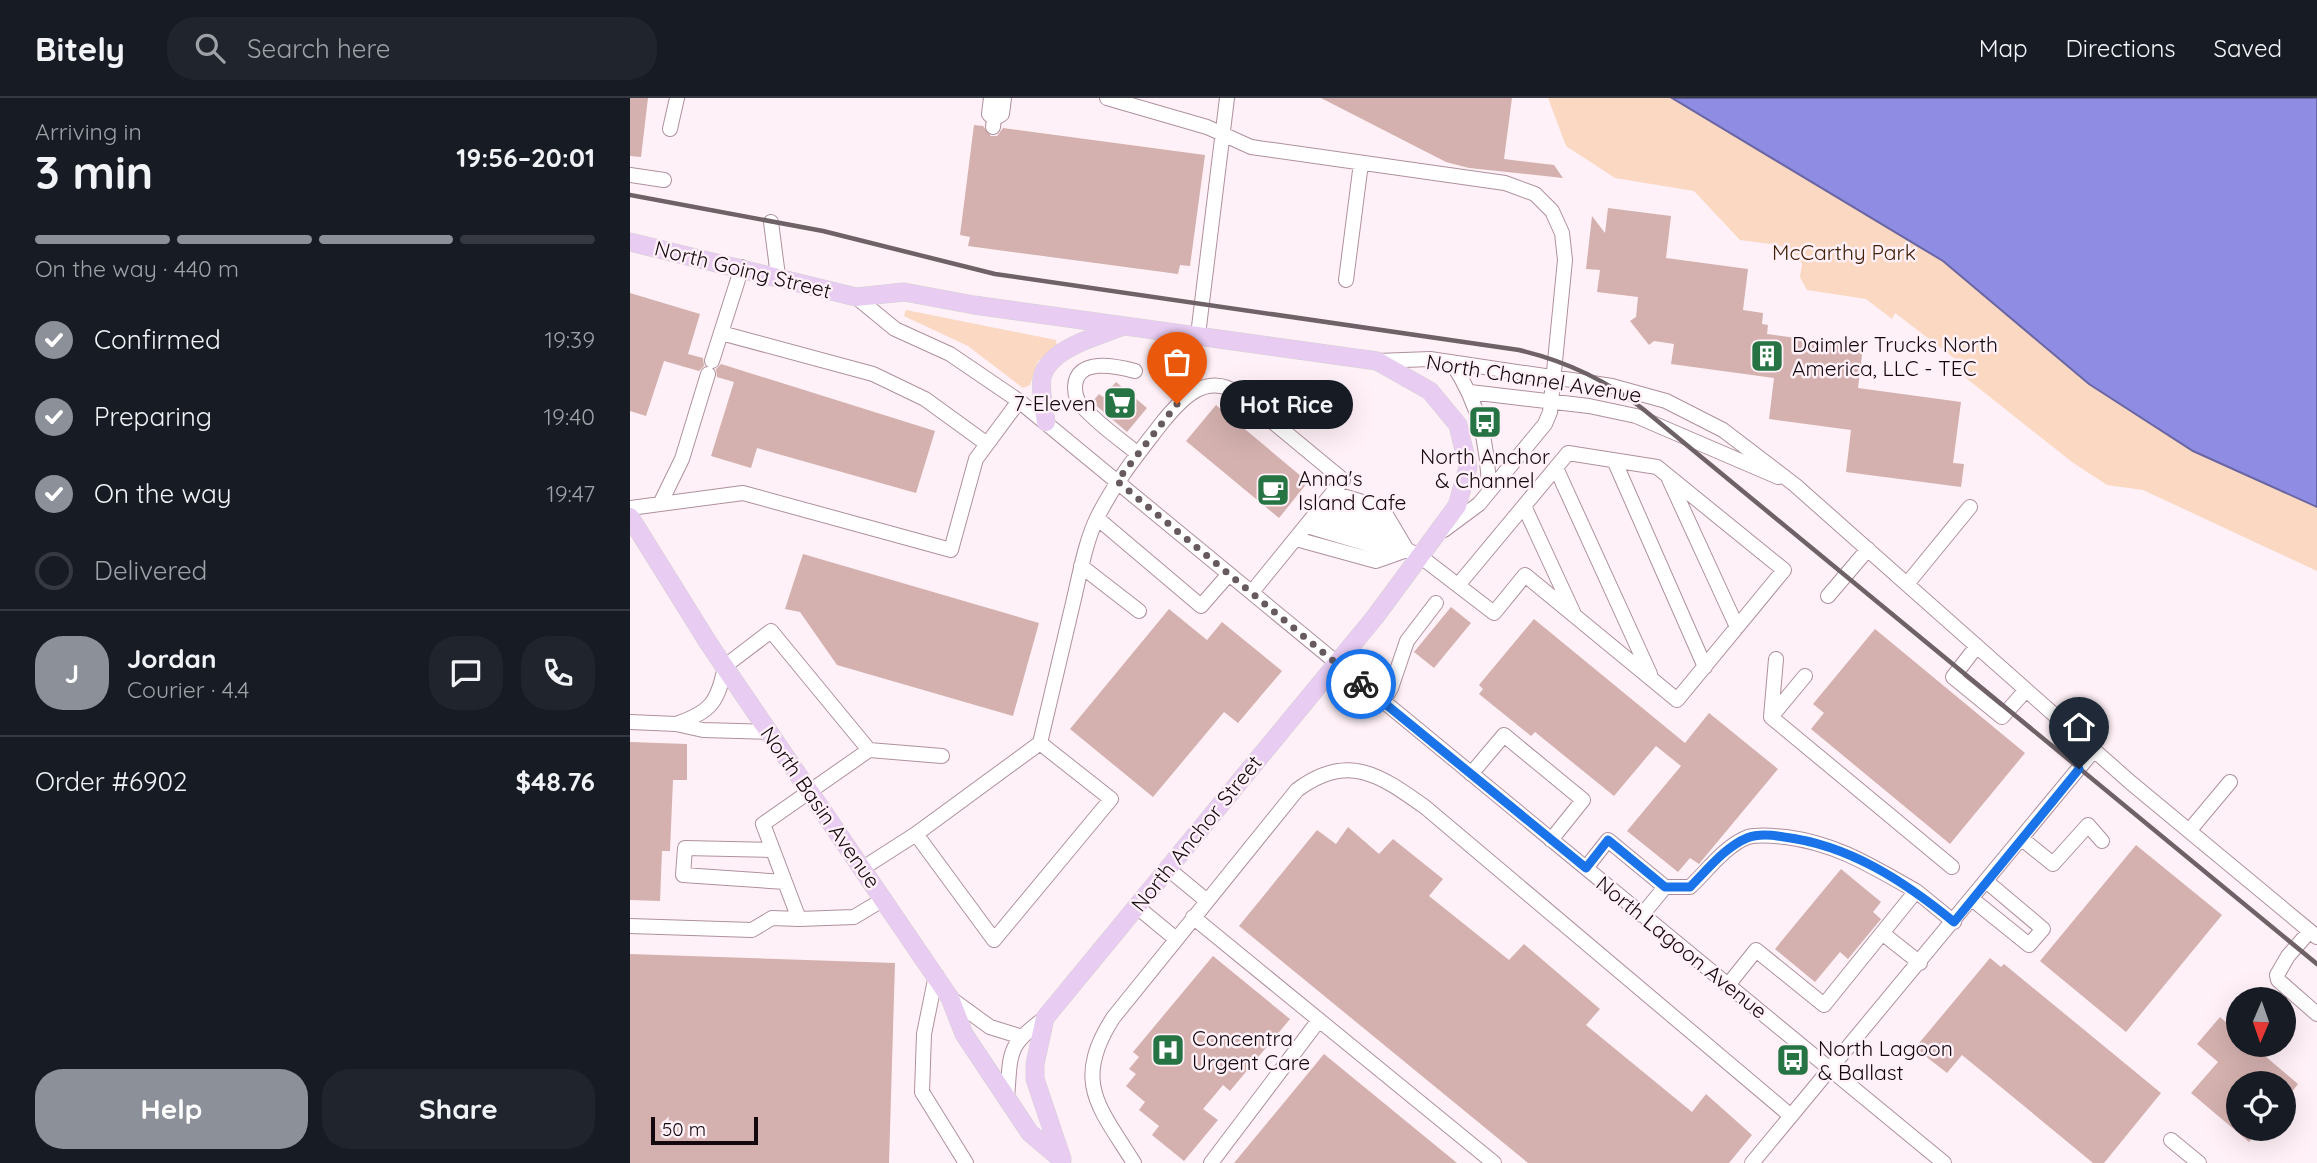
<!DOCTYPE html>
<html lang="en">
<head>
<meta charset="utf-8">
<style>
	:root { --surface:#171b24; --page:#20242c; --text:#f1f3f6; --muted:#9ea1a6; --line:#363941; --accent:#8c9099 }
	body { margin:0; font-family:Quicksand,sans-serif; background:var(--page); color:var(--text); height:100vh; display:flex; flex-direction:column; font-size:26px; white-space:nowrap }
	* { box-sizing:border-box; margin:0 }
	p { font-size:23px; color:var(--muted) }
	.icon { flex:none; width:38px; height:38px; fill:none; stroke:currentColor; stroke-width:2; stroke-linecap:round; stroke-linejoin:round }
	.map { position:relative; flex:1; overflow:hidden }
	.drawer { display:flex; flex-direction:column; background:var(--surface); width:630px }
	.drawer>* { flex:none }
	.needle { width:46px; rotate:182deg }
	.tools { position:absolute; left:1596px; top:889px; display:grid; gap:14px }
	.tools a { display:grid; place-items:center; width:70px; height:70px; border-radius:50%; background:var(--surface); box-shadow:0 7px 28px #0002; font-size:35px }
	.scale { position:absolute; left:21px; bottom:18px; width:107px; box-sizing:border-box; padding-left:7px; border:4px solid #13080d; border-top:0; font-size:19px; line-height:24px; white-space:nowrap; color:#13080d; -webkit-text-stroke:5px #fff1f7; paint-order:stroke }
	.pin { position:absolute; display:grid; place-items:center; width:60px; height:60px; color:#fff; margin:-72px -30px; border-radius:50% 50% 50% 0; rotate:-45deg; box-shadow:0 0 7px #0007 }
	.pin .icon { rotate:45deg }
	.courier { position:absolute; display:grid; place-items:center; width:70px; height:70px; margin:-35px; border:5px solid #1a73e8; border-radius:50%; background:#fff; color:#222; box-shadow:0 2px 9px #0007 }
	.bubble { position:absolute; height:49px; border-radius:24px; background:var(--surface); box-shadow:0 7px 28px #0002; font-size:23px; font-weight:800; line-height:49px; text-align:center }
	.head em { font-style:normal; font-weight:800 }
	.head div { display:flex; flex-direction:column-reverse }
	.head { display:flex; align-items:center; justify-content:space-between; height:119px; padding:0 35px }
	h1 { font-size:46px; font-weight:800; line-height:52px }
	.bar { display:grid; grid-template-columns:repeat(4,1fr); gap:10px 7px; align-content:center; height:84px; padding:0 35px }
	.bar i { height:9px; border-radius:5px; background:var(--line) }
	.bar .active { background:var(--accent) }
	.bar p { grid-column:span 4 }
	.line { display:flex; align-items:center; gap:18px; padding:0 35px; border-top:2px solid var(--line) }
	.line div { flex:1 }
	.round { display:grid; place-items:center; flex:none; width:74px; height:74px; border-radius:28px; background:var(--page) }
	ol { padding:0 35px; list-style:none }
	li { display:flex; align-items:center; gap:21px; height:77px }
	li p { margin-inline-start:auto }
	li .icon { padding:7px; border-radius:50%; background:var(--accent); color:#fff; stroke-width:4 }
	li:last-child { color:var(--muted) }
	li i { width:38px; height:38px; border:4px solid var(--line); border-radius:50% }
	.action { display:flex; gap:14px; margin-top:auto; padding:14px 35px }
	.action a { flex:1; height:80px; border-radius:28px; background:var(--accent); color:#fff; font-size:28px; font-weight:800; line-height:80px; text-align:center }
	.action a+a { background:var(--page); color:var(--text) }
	header { display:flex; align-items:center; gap:42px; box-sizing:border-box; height:98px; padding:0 35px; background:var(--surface); border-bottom:2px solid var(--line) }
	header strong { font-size:33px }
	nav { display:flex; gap:38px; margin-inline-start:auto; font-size:24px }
	.search { width:490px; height:63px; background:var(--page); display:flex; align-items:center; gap:18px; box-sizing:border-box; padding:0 24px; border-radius:28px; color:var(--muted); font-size:26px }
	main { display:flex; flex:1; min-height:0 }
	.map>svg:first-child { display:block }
</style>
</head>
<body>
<header>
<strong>Bitely</strong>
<div class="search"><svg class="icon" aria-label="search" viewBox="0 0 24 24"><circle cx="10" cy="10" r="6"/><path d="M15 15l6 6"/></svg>Search here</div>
<nav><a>Map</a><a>Directions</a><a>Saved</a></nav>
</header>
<main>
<section class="drawer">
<div class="head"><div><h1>3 min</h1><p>Arriving in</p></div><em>19:56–20:01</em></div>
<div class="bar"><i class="active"></i><i class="active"></i><i class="active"></i><i></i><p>On the way · 440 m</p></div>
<ol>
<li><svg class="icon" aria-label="check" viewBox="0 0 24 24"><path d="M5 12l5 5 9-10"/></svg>Confirmed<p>19:39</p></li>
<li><svg class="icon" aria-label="check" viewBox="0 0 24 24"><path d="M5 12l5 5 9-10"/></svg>Preparing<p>19:40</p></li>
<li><svg class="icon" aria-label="check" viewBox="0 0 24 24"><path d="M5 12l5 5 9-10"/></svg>On the way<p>19:47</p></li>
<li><i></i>Delivered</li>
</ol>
<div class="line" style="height:126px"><b class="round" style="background:var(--accent);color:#fff">J</b><div><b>Jordan</b><p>Courier · 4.4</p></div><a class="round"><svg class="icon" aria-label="chat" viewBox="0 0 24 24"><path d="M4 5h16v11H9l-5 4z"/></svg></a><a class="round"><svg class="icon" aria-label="phone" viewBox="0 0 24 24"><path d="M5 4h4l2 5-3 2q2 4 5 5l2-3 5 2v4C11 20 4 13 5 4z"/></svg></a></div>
<div class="line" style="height:91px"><div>Order #6902</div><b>$48.76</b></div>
<div class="action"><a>Help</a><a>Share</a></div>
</section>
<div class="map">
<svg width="1687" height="1065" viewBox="0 0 1687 1065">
	<rect width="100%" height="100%" fill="#fff1f7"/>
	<path fill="#fbd8c2" d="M918 0H1042L1313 163 1459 286 1563 353 1687 409V473L1513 392 1477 387 1442 364 1336 280 1329 274 1328 263 1265 215 1262 221 1236 201 1177 192 1170 179 1172 166 1168 158 1148 147 1110 142 1064 93 985 80 936 48Z
		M276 212 426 242 427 248 408 263 400 287 393 290 338 248 274 218Z"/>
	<path fill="#8f8de3" stroke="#6a65a3" stroke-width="2" d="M1042 0H1687V409L1563 353 1459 286 1313 163Z"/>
	<path fill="#d4b1af" d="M0 0H18L11 59 0 58Z
		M691 0H882L874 61 924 67 933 80 839 70 816 64Z
		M344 27 353 28 361 38H367L373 30 575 57 560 168 550 167 548 176 338 148 340 139 330 137Z
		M978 110 1041 118 1036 160 1118 171 1113 212 1133 215 1132 226 1138 227 1137 236 1233 249 1228 290 1331 304 1323 365 1334 366 1331 389 1216 374 1221 332 1139 321 1144 280 1041 266 1044 246 1024 243 1019 247 1000 223 1006 219 1008 199 967 194 970 172 956 171 962 118 975 135Z
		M0 195 70 216 58 256 73 260 74 268 69 273 34 263 16 318 0 313Z
		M91 266 305 333 286 395 127 350 121 370 81 358 104 284 87 279 86 271Z
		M486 284 517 310 497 334 462 304 469 296 473 299Z
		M586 307 678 384 649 420 556 343Z
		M173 456 409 525 383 618 207 567 170 514 155 511Z
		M821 509 841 525 804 570 784 554Z
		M539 511 577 542 592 524 652 573 608 625 594 614 523 699 440 631Z
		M904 521 1055 645 1079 615 1148 671 1069 766 1060 760 1048 774 997 733 1051 668 1026 648 984 698 905 634 901 638 849 596 853 591 849 587Z
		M1245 531 1395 655 1320 746 1181 631 1194 615 1183 606Z
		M0 644 57 646V682H43L40 753H32L30 803 0 802Z
		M718 729 749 756 763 741 813 781 799 798 879 862 894 846 970 911 956 927 1062 1014 1076 996 1122 1037 1099 1065H898L609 828 687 732 706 746Z
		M1506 747 1592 817 1496 934 1410 863Z
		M1211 771 1251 804 1243 814 1251 821 1218 861 1210 854 1185 884 1145 851Z
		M0 856 265 865 259 1065H0Z
		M583 858 660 921 600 993 593 987 573 1011 588 1022 554 1063 522 1037 529 1028 509 1012 515 1004 496 988 506 976 499 971 509 959 503 954Z
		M1360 860 1371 869 1374 866 1531 995 1474 1065H1463L1332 957 1317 975 1285 950Z
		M1590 919 1608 935V947H1622L1668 986 1654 1004V985H1608V1031H1631L1619 1044 1561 995 1588 964 1567 946Z
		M694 956 827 1065H604Z"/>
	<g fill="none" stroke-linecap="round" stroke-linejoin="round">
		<defs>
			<path id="minor" d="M361 0 359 16 364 21 363 29
				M477 0 577 29 621 49 875 85 905 96 922 113 932 135 935 162 920 314 915 326 849 406 814 432
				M364 21 372 16 374 0
				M40 31 47 0
				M0 77 34 82
				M141 124 148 178
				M716 182 731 65
				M226 199 265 231 320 256 389 303 1314 1065
				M91 235 243 276 295 301 357 346
				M568 237 597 0
				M82 263 112 169
				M747 263 800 261 982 288 1036 303 1093 332 1165 387 1500 684 1687 839
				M822 265C849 306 858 345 859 394
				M505 273C486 268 446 259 445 289 445 297 447 304 453 309 469 327 490 341 508 356
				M840 294 959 308 1006 318 1148 379
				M984 362 1075 569
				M926 370 1020 576
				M1039 381 1107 529
				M703 395 752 410 777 452
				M30 406 52 361 78 276
				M694 406 747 422 761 436
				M894 408 943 514
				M0 410 113 395 321 452 346 361 389 303
				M686 416 743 434 791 459 864 515 895 477 1047 602 1154 472 1027 369 938 355 829 486
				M467 420 571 508 599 476
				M677 428 751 450 769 451
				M666 441 746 463 777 452
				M451 468 509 513
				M1277 486 1340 409
				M1198 498 1238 451
				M1347 548 1323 579 1372 619 1396 592
				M1175 578 1141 619 1322 769
				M753 603 761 590 777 543 806 505
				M1141 619 1146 561
				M0 624 46 626 73 632 139 634
				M239 652 312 658
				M841 676 874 637 953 702 921 742
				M1559 733 1600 684
				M286 736 410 645
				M1392 741 1423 766 1458 727 1472 743
				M143 752 55 750 53 777 155 784
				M233 770 286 736 364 842 481 701 410 645C421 598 432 551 443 505 450 476 455 444 468 418 485 384 508 356 531 326 551 301 576 273 609 296L713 382 622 494
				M537 770 577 803
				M956 770 978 742 1035 789H1060C1077 773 1096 747 1118 739 1129 736 1145 738 1156 739 1208 746 1241 768 1286 793
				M1342 801 1399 847 1413 831 1356 783
				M506 808 546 841
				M1012 817 1035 789
				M563 819 864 1065
				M169 821 224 819 254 801
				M0 828 122 832 142 820 169 821 133 726 239 652 141 533 95 568C88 604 81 614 46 626
				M1680 833 1658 858 1647 877 1648 882 1687 916
				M1252 835 1290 865
				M306 877 294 936 292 994 336 1065
				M1098 887 1126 852 1194 907 1286 793 1324 824
				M320 900 360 929 389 938
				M377 1000C381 954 376 948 415 920
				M1541 1042 1569 1065
				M504 1065C469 1009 442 984 483 920L667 692C718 654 750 677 795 709L1161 1018
				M581 1065 689 922
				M1122 1065 1464 652"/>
			<path id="major" d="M0 144 226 199 274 194 344 207 747 263 800 293 828 327 838 369 827 408 745 519 415 920 405 966V981L432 1061
				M416 324C414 310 410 294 412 280 418 250 469 238 494 228
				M0 419 79 546 320 900 334 936 400 1035 432 1062"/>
		</defs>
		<use href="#minor" stroke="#af909e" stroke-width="16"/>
		<use href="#major" stroke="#d5d3d3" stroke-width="19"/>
		<use href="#minor" stroke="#fff" stroke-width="14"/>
		<use href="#major" stroke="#e8ccf2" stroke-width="18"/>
		<path stroke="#6e6267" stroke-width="4.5" d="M0 97 193 133 365 176 889 252C936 263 975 281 1013 311L1687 866"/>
	</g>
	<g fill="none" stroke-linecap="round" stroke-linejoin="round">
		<path stroke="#665a5f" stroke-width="7" stroke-dasharray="0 12.6" d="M547 306 487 383 731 586"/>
		<path stroke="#1a73e8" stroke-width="9" d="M731 586 956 770 978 742 1035 789H1060C1077 772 1095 749 1117 740 1127 736 1143 737 1154 739 1219 747 1274 783 1324 824L1449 671"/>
	</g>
	<defs>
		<symbol id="building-square" viewBox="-11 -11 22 22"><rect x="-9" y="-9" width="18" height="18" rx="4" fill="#267343" stroke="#fff1f7"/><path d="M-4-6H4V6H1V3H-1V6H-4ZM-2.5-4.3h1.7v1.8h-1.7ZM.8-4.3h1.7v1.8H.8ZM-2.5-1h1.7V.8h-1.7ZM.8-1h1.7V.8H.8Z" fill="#fff"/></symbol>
		<symbol id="supermarket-square" viewBox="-11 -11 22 22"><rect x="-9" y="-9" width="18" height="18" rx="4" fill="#267343" stroke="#fff1f7"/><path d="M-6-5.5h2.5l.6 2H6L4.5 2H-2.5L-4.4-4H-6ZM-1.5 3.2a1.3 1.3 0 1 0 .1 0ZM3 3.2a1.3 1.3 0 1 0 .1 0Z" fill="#fff"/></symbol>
		<symbol id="bus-square" viewBox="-11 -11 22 22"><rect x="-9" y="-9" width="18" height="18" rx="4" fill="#267343" stroke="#fff1f7"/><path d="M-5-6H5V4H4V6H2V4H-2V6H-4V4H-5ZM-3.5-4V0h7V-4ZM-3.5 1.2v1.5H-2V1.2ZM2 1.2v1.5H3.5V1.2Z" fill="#fff"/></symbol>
		<symbol id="cafe-square" viewBox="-11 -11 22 22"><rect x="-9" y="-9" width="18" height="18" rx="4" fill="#267343" stroke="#fff1f7"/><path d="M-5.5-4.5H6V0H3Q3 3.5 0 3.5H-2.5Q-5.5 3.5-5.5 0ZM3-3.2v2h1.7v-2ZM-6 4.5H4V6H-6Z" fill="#fff"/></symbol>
		<symbol id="hospital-square" viewBox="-11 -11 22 22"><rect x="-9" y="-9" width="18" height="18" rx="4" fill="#267343" stroke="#fff1f7"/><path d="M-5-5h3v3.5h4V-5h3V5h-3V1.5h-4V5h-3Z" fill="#fff"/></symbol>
	</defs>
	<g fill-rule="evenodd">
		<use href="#building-square" x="1118" y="239" width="38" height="38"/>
		<use href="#supermarket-square" x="471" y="286" width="38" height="38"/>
		<use href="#bus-square" x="836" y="305" width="38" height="38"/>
		<use href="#cafe-square" x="624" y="373" width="38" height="38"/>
		<use href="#hospital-square" x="519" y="933" width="38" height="38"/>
		<use href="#bus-square" x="1144" y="943" width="38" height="38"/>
	</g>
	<g text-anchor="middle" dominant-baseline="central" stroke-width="5" stroke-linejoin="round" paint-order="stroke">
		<g font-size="21" fill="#412007" stroke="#fff1f7">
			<text x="1214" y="154">McCarthy Park</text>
		</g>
		<g font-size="21" fill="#13080d" stroke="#fff1f7">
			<text transform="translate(113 171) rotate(14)">North Going Street</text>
			<text transform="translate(904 280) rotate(9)">North Channel Avenue</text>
			<text transform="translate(191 709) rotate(55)">North Basin Avenue</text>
			<text transform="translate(566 735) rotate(-51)">North Anchor Street</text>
			<text transform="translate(1052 849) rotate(39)">North Lagoon Avenue</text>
		</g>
		<g font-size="21" fill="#13080d" stroke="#fff1f7" text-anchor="start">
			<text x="1162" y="246">Daimler Trucks North<tspan x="1162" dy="24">America, LLC - TEC</tspan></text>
			<text x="466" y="305" text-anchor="end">7-Eleven</text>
			<text x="855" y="358" text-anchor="middle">North Anchor<tspan x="855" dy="24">&amp; Channel</tspan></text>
			<text x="668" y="380">Anna's<tspan x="668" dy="24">Island Cafe</tspan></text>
			<text x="562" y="940">Concentra<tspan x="562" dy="24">Urgent Care</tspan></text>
			<text x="1188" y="950">North Lagoon<tspan x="1188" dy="24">&amp; Ballast</tspan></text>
		</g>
	</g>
</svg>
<div class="tools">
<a><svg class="needle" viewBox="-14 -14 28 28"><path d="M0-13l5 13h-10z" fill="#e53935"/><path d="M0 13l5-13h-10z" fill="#9ea1a6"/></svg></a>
<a><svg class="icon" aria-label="locate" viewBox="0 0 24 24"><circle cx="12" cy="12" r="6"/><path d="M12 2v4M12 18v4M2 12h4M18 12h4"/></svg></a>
</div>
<div class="scale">50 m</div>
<div class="pin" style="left:547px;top:306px;background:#ea580c"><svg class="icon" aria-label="bag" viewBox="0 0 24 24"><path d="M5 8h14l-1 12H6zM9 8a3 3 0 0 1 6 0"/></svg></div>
<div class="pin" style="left:1449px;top:671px;background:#1f2937"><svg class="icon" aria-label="home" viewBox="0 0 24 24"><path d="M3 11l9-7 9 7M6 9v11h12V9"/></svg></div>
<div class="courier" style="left:731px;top:586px"><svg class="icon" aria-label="bike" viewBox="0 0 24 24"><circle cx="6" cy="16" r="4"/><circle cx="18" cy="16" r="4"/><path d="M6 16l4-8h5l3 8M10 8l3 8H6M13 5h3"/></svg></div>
<div class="bubble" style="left:590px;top:282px;width:133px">Hot Rice</div>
</div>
</main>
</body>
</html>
